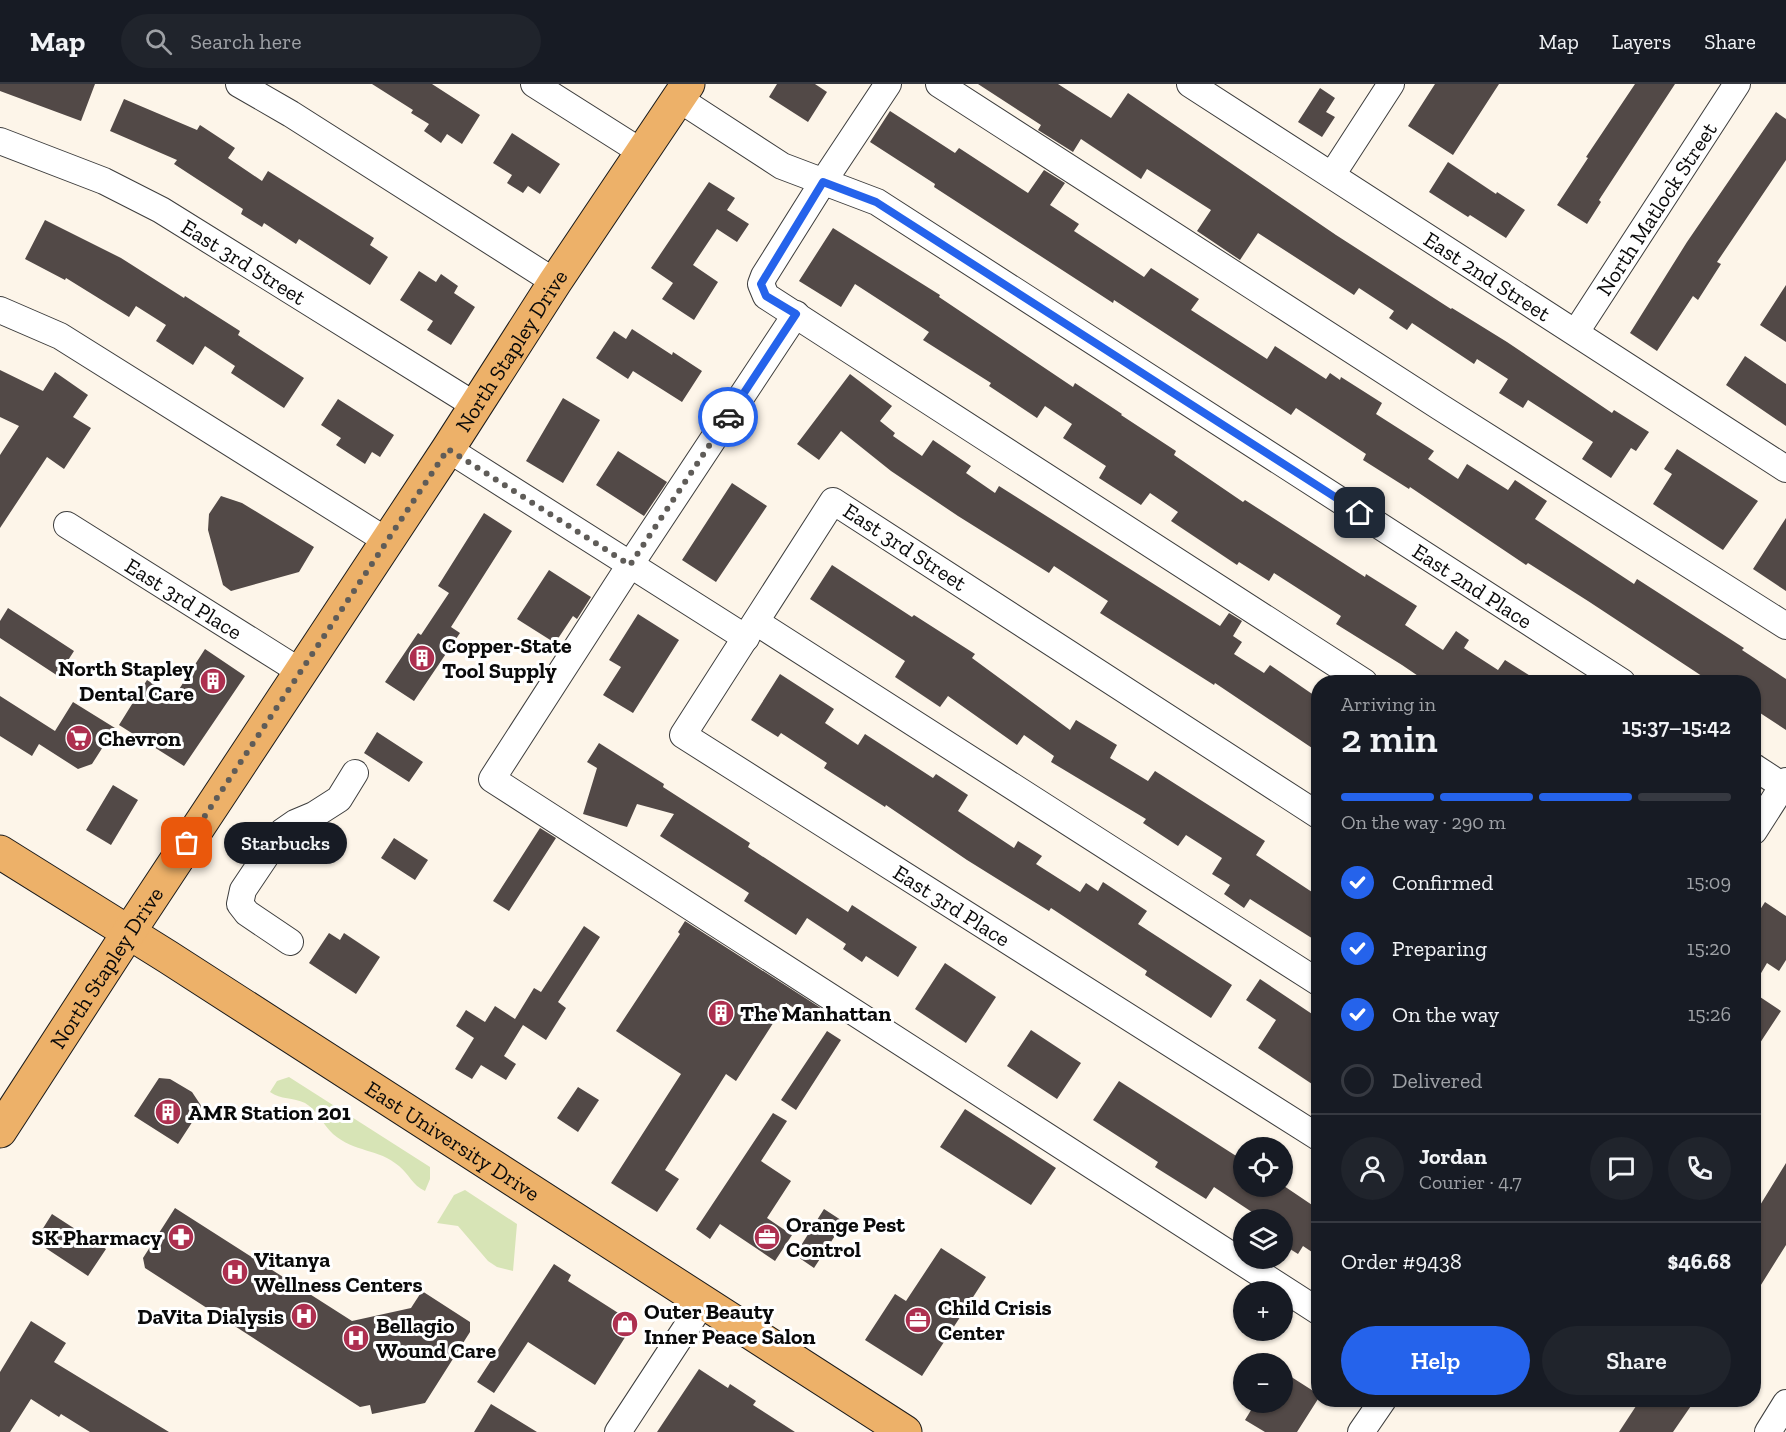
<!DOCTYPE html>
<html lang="en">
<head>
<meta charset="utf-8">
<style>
	:root { --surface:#171b24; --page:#20242c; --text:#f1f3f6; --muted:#9ea1a6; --line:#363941; --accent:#2563eb }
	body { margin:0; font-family:"Zilla Slab",serif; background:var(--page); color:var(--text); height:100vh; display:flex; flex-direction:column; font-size:22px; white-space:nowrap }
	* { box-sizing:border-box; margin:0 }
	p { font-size:20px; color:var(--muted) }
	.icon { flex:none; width:33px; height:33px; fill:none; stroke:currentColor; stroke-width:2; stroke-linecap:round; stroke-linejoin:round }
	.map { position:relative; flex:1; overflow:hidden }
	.side { position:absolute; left:1311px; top:591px; width:450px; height:732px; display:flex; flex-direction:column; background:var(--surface); border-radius:24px; box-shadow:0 2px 4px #0004 }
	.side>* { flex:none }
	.tools { position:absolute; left:1233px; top:1053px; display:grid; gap:12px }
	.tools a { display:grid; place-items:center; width:60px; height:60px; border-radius:50%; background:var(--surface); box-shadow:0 2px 4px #0004; font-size:30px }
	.pin { position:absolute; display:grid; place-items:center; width:51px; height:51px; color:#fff; margin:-26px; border-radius:12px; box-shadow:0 3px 9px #0006 }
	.courier { position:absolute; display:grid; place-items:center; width:60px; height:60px; margin:-30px; border:4px solid #2563eb; border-radius:50%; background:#fff; color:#222; box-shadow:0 2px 8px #0007 }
	.bubble { position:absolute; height:42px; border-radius:21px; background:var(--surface); box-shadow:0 2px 4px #0004; font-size:20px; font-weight:600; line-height:42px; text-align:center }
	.overview em { font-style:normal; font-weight:600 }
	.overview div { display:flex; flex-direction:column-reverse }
	.overview { display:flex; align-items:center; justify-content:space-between; height:102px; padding:0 30px }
	h1 { font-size:39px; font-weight:600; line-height:45px }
	.bar { display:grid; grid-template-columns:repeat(4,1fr); gap:9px 6px; align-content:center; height:72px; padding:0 30px }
	.bar i { height:8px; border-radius:4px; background:var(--line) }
	.bar .active { background:var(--accent) }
	.bar p { grid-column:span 4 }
	.line { display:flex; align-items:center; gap:15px; padding:0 30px; border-top:2px solid var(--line) }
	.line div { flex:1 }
	.round { display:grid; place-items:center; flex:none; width:63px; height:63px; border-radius:32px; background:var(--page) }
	ol { padding:0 30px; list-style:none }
	li { display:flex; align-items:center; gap:18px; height:66px }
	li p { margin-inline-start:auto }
	li .icon { padding:6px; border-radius:50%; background:var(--accent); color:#fff; stroke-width:4 }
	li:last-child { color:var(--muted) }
	li i { width:33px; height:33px; border:3px solid var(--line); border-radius:50% }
	.primary-button { display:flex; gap:12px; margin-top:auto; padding:12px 30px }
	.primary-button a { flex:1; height:69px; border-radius:36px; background:var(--accent); color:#fff; font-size:24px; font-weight:600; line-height:69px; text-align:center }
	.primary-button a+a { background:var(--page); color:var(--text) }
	header { display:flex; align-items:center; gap:36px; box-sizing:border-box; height:84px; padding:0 30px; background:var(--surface); border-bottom:2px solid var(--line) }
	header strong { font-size:28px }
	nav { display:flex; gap:33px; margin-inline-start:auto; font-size:21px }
	.search { width:420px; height:54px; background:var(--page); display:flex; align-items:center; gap:15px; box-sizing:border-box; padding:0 21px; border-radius:33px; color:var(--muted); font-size:22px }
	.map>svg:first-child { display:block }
</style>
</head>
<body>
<header>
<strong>Map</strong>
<div class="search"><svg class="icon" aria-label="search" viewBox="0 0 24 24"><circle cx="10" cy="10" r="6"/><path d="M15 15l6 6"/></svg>Search here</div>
<nav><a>Map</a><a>Layers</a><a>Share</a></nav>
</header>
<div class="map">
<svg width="1786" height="1348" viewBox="0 0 1786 1348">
	<rect width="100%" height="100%" fill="#fdf5e9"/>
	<path fill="#d7e4b6" d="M289 993 430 1083V1095L425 1107C412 1101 409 1090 399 1082 378 1064 355 1069 333 1050 323 1041 317 1026 305 1019 293 1013 281 1016 270 1008L277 997Z
		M465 1106 517 1140 513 1187 497 1183 488 1177 458 1142 437 1139 454 1111Z"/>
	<path fill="#524947" d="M0 0H95L81 37 0 7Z
		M372 0H432L480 31 462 60 447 50 441 59 424 47 429 40 411 29 413 26Z
		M777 0H815L827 8 808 38 769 13Z
		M978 0H1058L1111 34 1128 9 1336 151 1451 225 1452 224 1507 258 1612 329 1614 326 1649 348 1636 367 1631 364 1611 394 1582 375 1593 358 1528 316 1523 324 1499 309 1508 295 1477 275 1474 280 1412 239 1407 246 1389 234 1394 227 1359 204 1354 211 1258 149 1240 176 1197 147 1211 126 1147 85 1141 95 1081 55 1073 68 1038 46 1041 41Z
		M1435 0H1499L1453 71 1408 42Z
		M1635 0H1675L1599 116 1601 118 1587 140 1557 121 1588 74 1586 73Z
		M1320 4 1335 14 1326 28 1335 33 1322 53 1298 38Z
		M124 15 197 46 200 41 235 64 228 74 262 97 268 87 374 154 370 161 388 173 370 201 299 155 296 160 264 139 262 143 241 130 243 125 174 80 177 76 110 47Z
		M890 27 955 69 959 64 1028 109 1044 86 1065 99 1050 121 1079 140 1074 147 1144 193 1151 184 1199 215 1191 226 1267 275 1275 262 1326 295 1330 289 1340 296 1341 293 1382 319 1376 330 1434 367 1428 375 1458 395 1467 380 1508 406 1515 396 1547 417 1535 435 1634 500 1637 495 1744 564 1742 566 1786 595V646L1754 625V598H1711L1588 517 1528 479 1526 481 1410 403 1409 405 1363 376 1366 370 1296 324 1291 331 1114 216 1113 219 934 103 935 100 870 58Z
		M1776 28 1786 35V76L1717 178 1721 180 1698 216 1693 212 1657 267 1630 249 1687 158Z
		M512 49 560 80 540 110 528 102 523 109 507 99 512 91 493 79Z
		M1448 78 1496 110 1497 108 1525 126 1506 154 1470 131 1468 133 1429 108Z
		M709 98 735 114 727 126 749 140 737 158 717 145 693 181 718 198 694 236 662 215 673 199 651 184Z
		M45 136 121 174 184 214 185 212 240 247 238 251 304 294 284 324 231 289 235 282 205 262 193 281 156 257 166 241 136 222 129 233 66 194 65 196 25 175Z
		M833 144 940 211 939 213 1073 303 1075 299 1122 330 1121 331 1176 367 1174 371 1243 418 1245 416 1365 493 1366 490 1417 522 1405 541 1443 566 1456 547 1469 556 1464 564 1498 586 1505 576 1540 598H1427L1402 581 1336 540 1341 532 1274 489 1269 497 1239 478 1237 481 1171 437 1178 428 1150 409 1141 421 1099 394 1106 382 1063 354 1072 340 1045 322 1037 334 989 302 991 299 923 256 929 248 855 200 841 223 799 197Z
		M419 187 436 198 441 190 458 202 454 209 475 223 451 261 427 246 433 237 400 216Z
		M1786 201V258L1760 241Z
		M632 245 672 271 673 268 702 287 682 318 633 287 628 295 596 274 614 247 626 255Z
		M1745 272 1786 300V342L1726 301Z
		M0 286 43 307 55 288 88 311 73 333 91 344 64 385 47 373 0 444V371L19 342 0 333Z
		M850 290 892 322 880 337 895 349 893 352 922 372 933 356 971 382 966 389 995 409 999 402 1220 542 1229 529 1242 537 1233 552 1242 558 1234 570 1264 589 1270 581 1318 614V668L1215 599 1214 601 1100 529 1108 517 1054 482 1049 489 958 432 891 387 841 347 819 376 797 360Z
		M563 314 600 336 563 399 526 377Z
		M338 315 394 351 380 373 372 368 365 380 336 361 341 354 321 341Z
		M1677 365 1758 417 1723 466 1653 420 1672 390 1664 385Z
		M618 367 667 398 644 432 596 401Z
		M732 399 767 422 716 498 682 476Z
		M221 412 242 419 314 463 299 488 231 507 223 501 208 446 209 430Z
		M484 429 512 447 451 543 460 549 414 617 385 598 418 549 421 551 449 509 438 502Z
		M1786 434V507L1753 485Z
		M832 481 912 533 914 531 975 570 972 574 1070 646 1076 636 1117 661 1110 674 1148 697 1155 687 1265 757 1256 771 1318 812V858L1250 815 1244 824 1224 810 1230 801 1212 790 1222 774 1186 751 1178 762 1143 739 1146 735 1051 678 1054 672 1024 651 1017 661 948 612 940 623 895 593 905 577 810 515Z
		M549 486 591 513 577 535 573 532 555 559 517 535Z
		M8 524 74 567 58 592 0 554V537Z
		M638 530 679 556 633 629 603 611 621 583 609 576Z
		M205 565 245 592 184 682 119 641 147 596 174 613Z
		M780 590 834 625 825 639 858 661 865 650 933 694 936 690 968 711 958 727 1014 764 1018 757 1042 772 1036 780 1080 808 1086 799 1098 807 1103 798 1147 827 1138 840 1232 901 1211 934 1145 891 1147 887 1051 824 1049 827 967 776 886 721 885 723 824 684 827 679 781 649 778 653 751 636Z
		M0 612 55 647 73 618 115 644 92 680 78 685 39 660 32 672 0 652Z
		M377 648 423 678 409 698 364 669Z
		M599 659 664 700 663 703 750 759 748 763 848 828 852 821 917 863 898 893 866 872 862 878 843 865 846 860 807 834 796 851 744 817 749 809 660 752 674 730 637 720 627 743 583 730 597 684 587 678Z
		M113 701 138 716 111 761 86 746Z
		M540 744 556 754 509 827 493 817Z
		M394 754 428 776 415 796 381 774Z
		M1765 818 1786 832V876L1779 887 1767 879 1754 901V835Z
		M685 837 827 928 819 940 786 919 736 997 726 990 665 1086 679 1095 657 1128 611 1099 681 990 616 947 680 850 678 848Z
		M584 842 600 853 558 918 566 924 546 956 523 941 504 972 516 980 506 996 481 981 472 995 455 985 474 954 456 942 466 926 485 938 495 922 515 935 534 904 541 908Z
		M329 849 340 856 344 849 380 873 356 910 309 879Z
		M945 879 996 913 966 959 915 925Z
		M1260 895 1318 934V1004L1258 964 1276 936 1246 916Z
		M1754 909 1781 927 1754 968Z
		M1031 946 1081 979 1057 1015 1007 982Z
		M827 947 841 956 796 1026 781 1016Z
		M159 994 170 995 192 1008 202 1023 178 1060 134 1032Z
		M1119 997 1244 1077V1102H1284L1318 1125V1172L1303 1162 1298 1170 1282 1160V1136H1264L1214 1103 1206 1115 1155 1083 1158 1078 1093 1036Z
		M578 1003 599 1016 578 1048 557 1034Z
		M965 1025 1056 1084 1031 1121 940 1063Z
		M773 1029 787 1037 761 1077 791 1097 767 1134 792 1151 775 1177 720 1140 710 1155 696 1145Z
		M1786 1079V1161L1754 1212V1131Z
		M175 1124 352 1237 411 1224 422 1207 470 1238V1248L425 1319 372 1330 370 1321 360 1323 145 1184 143 1174Z
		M824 1125 844 1138 814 1184 795 1171Z
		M52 1130 106 1165 88 1192 35 1157Z
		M941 1164 986 1193 922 1292 865 1256 895 1210 906 1217Z
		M554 1180 571 1191 568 1197 634 1239 595 1301 528 1258 494 1309 477 1298Z
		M31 1237 66 1259 54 1278 169 1348H90L61 1330 59 1333 31 1315 10 1348H0V1288Z
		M699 1285 728 1304 730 1300 756 1317 753 1321 795 1348H657Z
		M1282 1287 1318 1310V1315L1297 1348H1265L1245 1336 1256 1318H1282Z
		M1640 1316H1695L1673 1348H1619Z
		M491 1320 537 1348H474Z"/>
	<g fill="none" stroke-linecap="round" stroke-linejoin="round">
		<defs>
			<g id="minor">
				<path d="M239 0 291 30 555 198"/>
				<path d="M534 0 643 69"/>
				<path d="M888 0 823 98 764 192 761 200 766 212 1364 598"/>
				<path d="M939 0 1440 323 1786 542"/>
				<path id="s1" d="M1190 0 1786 385"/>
				<path id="s2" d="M679 15 782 82 877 118 1622 598"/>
				<path id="s3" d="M0 57 104 97 161 126 476 322"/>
				<path d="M1332 91 1391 0"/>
				<path d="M0 226 60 252 387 457"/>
				<path d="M796 230 630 481 492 695 1318 1227"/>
				<path id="s4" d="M1576 248 1737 0"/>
				<path d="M448 365 746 554"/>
				<path id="s5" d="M67 441 301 588"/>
				<path d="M756 538 1318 898"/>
				<path d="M1754 683 1783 702"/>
				<path id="s6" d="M1318 731 833 417 683 651 1318 1053"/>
				<path d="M1754 747 1786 697"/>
				<path d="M290 858 247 829 240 820 243 806 282 748 295 739 314 731 339 715 355 689"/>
				<path d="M618 1348 703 1218"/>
				<path d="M1361 1348 1383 1316"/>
				<path d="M1768 1348 1786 1319"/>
			</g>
			<g id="major">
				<path id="s7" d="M0 768 168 873 905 1348"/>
				<path id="s8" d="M0 1047 129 848 448 365 555 198 688 0"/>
			</g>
		</defs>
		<use href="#minor" stroke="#3d3d3d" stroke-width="28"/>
		<use href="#major" stroke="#1b1b1b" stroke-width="35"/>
		<use href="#minor" stroke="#fff" stroke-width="26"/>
		<use href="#major" stroke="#edb169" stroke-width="33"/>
	</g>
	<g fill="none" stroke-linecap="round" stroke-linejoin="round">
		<path stroke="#5f5c58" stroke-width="6" stroke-dasharray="0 10.8" d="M187 759 448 365 630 481 728 333"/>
		<path stroke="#2563eb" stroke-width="8" d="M728 333 796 230 766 212 761 200 823 98 876 118 1360 429"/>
	</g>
	<defs>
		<symbol id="building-disc" viewBox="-11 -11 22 22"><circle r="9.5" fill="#ad2f4f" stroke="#fff"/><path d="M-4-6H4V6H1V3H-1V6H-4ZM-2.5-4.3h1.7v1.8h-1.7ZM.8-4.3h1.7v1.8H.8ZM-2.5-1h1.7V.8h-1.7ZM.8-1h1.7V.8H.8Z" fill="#fff"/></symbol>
		<symbol id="supermarket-disc" viewBox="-11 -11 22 22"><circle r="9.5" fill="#ad2f4f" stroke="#fff"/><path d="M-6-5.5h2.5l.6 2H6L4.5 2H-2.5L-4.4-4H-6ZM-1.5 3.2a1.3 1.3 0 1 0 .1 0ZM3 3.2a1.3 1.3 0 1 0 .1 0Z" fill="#fff"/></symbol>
		<symbol id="pharmacy-disc" viewBox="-11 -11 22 22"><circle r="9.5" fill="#ad2f4f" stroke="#fff"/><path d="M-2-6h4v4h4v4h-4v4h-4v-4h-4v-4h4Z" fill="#fff"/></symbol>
		<symbol id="office-disc" viewBox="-11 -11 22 22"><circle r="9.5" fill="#ad2f4f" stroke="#fff"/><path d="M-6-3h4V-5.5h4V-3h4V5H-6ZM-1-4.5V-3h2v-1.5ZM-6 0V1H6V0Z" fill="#fff"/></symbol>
		<symbol id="hospital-disc" viewBox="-11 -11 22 22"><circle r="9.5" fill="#ad2f4f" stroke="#fff"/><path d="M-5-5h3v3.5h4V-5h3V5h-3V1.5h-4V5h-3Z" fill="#fff"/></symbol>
		<symbol id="shop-disc" viewBox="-11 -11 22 22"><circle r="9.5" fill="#ad2f4f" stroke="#fff"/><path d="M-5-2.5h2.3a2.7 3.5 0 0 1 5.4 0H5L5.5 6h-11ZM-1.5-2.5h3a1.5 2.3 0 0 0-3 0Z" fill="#fff"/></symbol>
	</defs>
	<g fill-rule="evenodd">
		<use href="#building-disc" x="407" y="559" width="30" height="30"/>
		<use href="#building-disc" x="198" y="582" width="30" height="30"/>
		<use href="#supermarket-disc" x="64" y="639" width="30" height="30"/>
		<use href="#building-disc" x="706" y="914" width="30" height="30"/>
		<use href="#building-disc" x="153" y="1013" width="30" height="30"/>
		<use href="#pharmacy-disc" x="166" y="1138" width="30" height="30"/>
		<use href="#office-disc" x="752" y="1138" width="30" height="30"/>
		<use href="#hospital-disc" x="220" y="1173" width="30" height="30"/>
		<use href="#hospital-disc" x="289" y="1217" width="30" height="30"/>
		<use href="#office-disc" x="903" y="1221" width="30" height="30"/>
		<use href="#shop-disc" x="610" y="1225" width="30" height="30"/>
		<use href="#hospital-disc" x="341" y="1239" width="30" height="30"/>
	</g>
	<g text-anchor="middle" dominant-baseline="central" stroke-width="6" stroke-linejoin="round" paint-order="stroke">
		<g font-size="22" fill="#0a0a0a" stroke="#fff">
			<text stroke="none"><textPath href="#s4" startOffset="147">North Matlock Street</textPath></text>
			<text stroke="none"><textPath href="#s3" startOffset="273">East 3rd Street</textPath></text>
			<text stroke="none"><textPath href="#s1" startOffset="354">East 2nd Street</textPath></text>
			<text stroke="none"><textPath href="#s8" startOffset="933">North Stapley Drive</textPath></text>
			<text transform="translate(905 463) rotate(33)">East 3rd Street</text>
			<text stroke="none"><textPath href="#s2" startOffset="933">East 2nd Place</textPath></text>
			<text stroke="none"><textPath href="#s5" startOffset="138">East 3rd Place</textPath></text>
			<text stroke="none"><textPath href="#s6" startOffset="1174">East 3rd Place</textPath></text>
			<text stroke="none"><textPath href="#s8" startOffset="195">North Stapley Drive</textPath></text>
			<text stroke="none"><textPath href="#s7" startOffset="537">East University Drive</textPath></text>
		</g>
		<g font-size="22" font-weight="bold" fill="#0a0a0a" stroke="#fff" text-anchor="start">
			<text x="442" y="561">Copper-State<tspan x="442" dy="25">Tool Supply</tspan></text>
			<text x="194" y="584" text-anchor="end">North Stapley<tspan x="194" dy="25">Dental Care</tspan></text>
			<text x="98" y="654">Chevron</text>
			<text x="740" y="929">The Manhattan</text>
			<text x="188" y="1028">AMR Station 201</text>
			<text x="786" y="1140">Orange Pest<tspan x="786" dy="25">Control</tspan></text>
			<text x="162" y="1153" text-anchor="end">SK Pharmacy</text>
			<text x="254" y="1175">Vitanya<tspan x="254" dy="25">Wellness Centers</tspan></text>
			<text x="938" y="1223">Child Crisis<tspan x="938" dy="25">Center</tspan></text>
			<text x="644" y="1227">Outer Beauty<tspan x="644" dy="25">Inner Peace Salon</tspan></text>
			<text x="284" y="1232" text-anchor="end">DaVita Dialysis</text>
			<text x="376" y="1241">Bellagio<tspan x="376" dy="25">Wound Care</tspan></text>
		</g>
	</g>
</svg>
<div class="tools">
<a><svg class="icon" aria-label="locate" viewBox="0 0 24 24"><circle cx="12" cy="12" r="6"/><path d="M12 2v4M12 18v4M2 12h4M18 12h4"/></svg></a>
<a><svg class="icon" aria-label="layers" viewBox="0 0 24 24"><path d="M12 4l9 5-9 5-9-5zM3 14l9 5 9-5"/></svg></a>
<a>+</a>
<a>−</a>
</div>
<div class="pin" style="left:187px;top:759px;background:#ea580c"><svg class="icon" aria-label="bag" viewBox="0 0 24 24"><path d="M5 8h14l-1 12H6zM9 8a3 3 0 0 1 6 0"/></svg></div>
<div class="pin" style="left:1360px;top:429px;background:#1f2937"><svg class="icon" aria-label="home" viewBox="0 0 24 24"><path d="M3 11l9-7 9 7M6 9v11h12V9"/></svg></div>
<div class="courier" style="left:728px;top:333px"><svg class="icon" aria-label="car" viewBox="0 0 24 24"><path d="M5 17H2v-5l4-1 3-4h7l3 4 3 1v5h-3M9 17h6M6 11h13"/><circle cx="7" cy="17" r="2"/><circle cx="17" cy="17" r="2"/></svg></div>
<div class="bubble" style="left:224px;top:738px;width:123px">Starbucks</div>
<section class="side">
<div class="overview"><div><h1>2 min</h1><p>Arriving in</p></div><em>15:37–15:42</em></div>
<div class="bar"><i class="active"></i><i class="active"></i><i class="active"></i><i></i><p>On the way · 290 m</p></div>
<ol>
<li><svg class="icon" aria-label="check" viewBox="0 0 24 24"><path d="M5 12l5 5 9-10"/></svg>Confirmed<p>15:09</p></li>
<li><svg class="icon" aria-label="check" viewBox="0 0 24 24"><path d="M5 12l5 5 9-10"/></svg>Preparing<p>15:20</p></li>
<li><svg class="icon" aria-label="check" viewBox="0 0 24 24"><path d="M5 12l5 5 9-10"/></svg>On the way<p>15:26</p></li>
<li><i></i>Delivered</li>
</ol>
<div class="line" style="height:108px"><a class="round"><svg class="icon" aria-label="person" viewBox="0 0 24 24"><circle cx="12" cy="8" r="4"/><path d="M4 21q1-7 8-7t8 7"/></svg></a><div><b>Jordan</b><p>Courier · 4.7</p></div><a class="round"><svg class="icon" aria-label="chat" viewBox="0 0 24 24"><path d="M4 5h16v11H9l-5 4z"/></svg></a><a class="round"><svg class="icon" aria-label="phone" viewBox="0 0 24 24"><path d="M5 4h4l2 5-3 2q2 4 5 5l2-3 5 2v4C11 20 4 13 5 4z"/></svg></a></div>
<div class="line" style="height:78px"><div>Order #9438</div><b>$46.68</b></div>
<div class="primary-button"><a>Help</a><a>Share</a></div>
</section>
</div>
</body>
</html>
